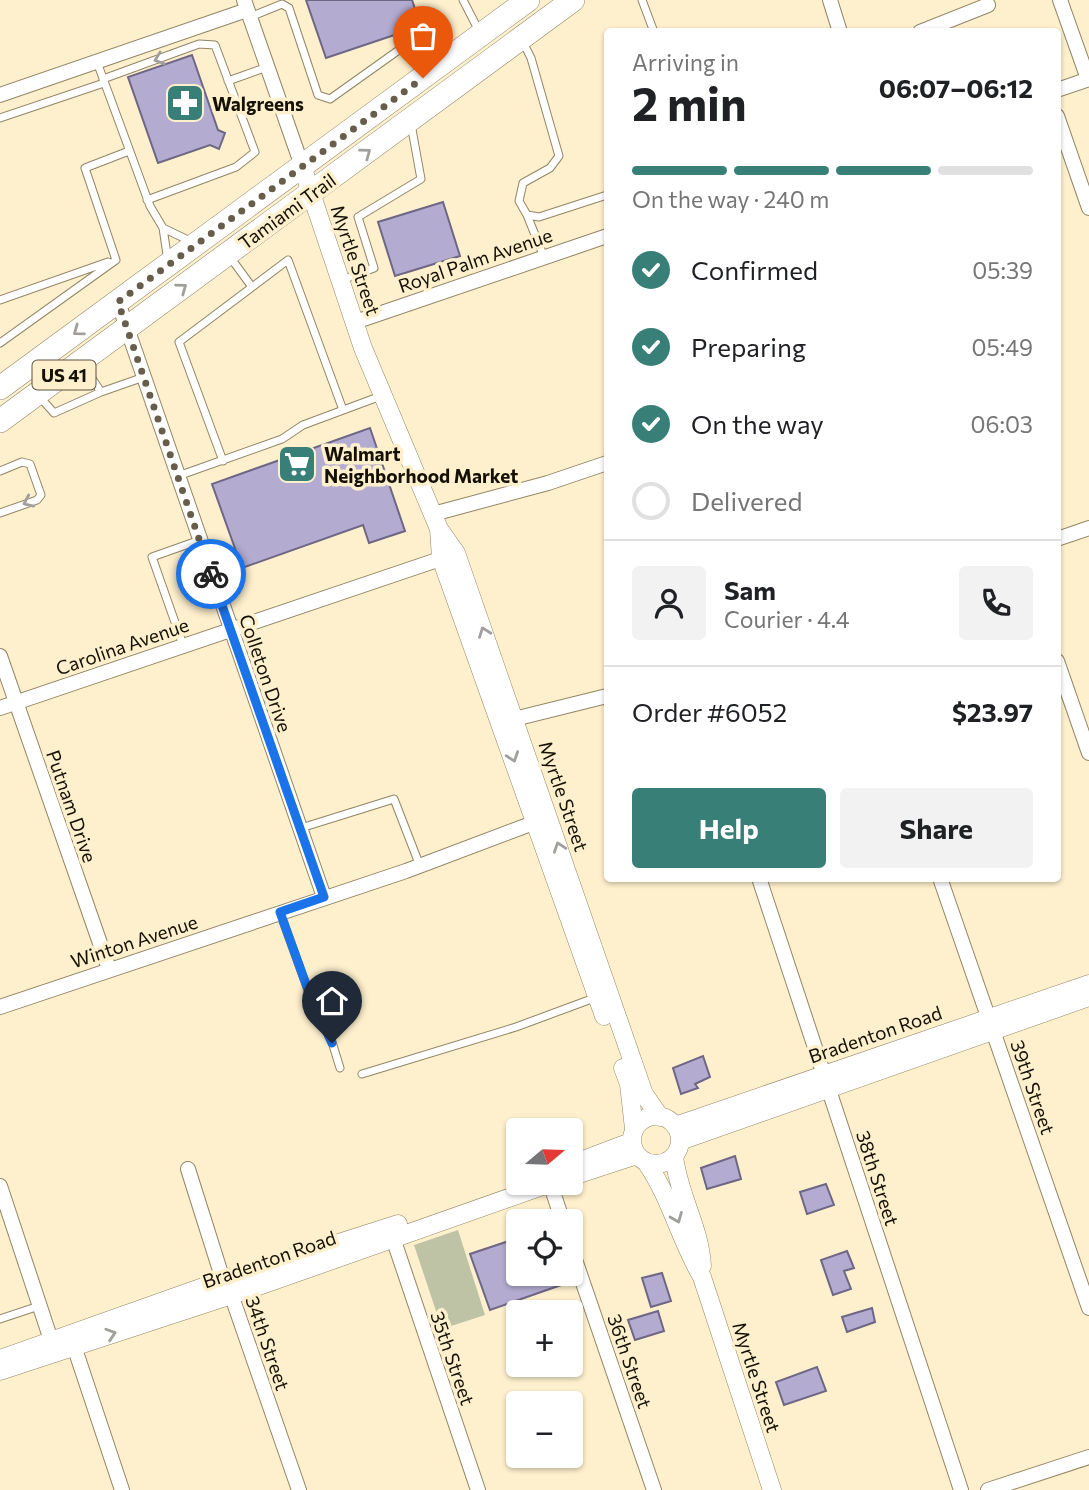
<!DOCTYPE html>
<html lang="en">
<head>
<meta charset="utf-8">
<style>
	:root { --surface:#fff; --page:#f2f2f2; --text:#202124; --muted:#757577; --line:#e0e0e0; --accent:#387f78 }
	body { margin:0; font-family:Commissioner,sans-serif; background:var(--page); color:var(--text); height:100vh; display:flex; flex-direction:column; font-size:26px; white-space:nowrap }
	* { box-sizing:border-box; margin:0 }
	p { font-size:23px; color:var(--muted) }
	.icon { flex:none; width:38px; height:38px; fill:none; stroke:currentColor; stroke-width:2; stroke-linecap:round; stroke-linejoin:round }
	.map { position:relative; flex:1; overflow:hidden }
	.sheet { position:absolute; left:604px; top:28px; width:457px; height:854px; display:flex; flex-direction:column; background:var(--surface); border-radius:7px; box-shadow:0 2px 5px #0004 }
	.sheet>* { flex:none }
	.needle { width:46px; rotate:71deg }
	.tools { position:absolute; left:506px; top:1118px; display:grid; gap:14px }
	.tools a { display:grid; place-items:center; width:77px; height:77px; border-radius:7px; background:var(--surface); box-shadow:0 2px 5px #0004; font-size:35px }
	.pin { position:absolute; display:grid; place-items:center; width:60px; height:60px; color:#fff; margin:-72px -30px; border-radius:50% 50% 50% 0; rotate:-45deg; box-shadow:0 0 7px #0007 }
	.pin .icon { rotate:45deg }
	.courier { position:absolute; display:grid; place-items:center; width:70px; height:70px; margin:-35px; border:5px solid #1a73e8; border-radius:50%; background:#fff; color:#222; box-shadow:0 2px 9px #0007 }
	.head em { font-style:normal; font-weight:700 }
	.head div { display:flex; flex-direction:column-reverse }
	.head { display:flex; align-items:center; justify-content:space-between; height:119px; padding:0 28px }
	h1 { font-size:46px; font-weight:700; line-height:52px }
	.bar { display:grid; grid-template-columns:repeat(4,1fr); gap:10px 7px; align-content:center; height:84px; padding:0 28px }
	.bar i { height:9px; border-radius:5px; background:var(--line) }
	.bar .current { background:var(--accent) }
	.bar p { grid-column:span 4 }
	.line { display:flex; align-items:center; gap:18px; padding:0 28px; border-top:2px solid var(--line) }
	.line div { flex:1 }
	.round { display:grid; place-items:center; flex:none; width:74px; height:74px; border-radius:7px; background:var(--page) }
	ol { padding:0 28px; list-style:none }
	li { display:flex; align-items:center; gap:21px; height:77px }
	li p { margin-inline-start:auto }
	li .icon { padding:7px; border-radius:50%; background:var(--accent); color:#fff; stroke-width:4 }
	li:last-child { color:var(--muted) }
	li i { width:38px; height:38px; border:4px solid var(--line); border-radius:50% }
	.button { display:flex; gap:14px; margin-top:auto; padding:14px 28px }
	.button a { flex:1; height:80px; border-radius:7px; background:var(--accent); color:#fff; font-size:28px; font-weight:700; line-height:80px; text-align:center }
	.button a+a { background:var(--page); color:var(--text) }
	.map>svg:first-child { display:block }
</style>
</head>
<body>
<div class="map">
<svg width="1089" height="1490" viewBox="0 0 1089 1490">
	<rect width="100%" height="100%" fill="#fef0cd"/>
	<path fill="#bec3a6" d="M458 1230 485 1315 442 1329 414 1245Z"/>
	<path fill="#b3acd0" stroke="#6d6785" stroke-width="2" d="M306 0H412L421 26 326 58Z
		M192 55 218 130 225 133 219 149 210 145 158 163 128 77Z
		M443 202 460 256 395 276 378 222Z
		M370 428 405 531 369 543 363 525 242 568 212 484Z
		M703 1056 710 1077 695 1084 698 1088 681 1094 673 1068Z
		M735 1156 741 1179 707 1189 701 1168Z
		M826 1184 834 1205 807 1214 800 1192Z
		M518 1238V1274H558L561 1285 490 1310 470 1254Z
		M847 1251 854 1268 844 1271 851 1289 833 1295 821 1260Z
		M662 1273 671 1301 651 1307 642 1278Z
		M872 1308 875 1322 847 1332 842 1317Z
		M658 1311 664 1331 635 1340 628 1320Z
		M817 1367 826 1391 784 1405 776 1382Z"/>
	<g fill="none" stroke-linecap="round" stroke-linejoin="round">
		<defs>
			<path id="service" d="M463 0 479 31
				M642 0 654 32
				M250 17 282 4 289 8 318 95 330 99 403 47 426 38 433 42 442 58
				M523 42 531 58 559 156 550 168 523 183 519 201 527 215 539 217 607 195
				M97 62 150 206 163 228 168 261
				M103 79 199 44 215 45 255 152 236 167 147 200
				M228 81 267 67
				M0 118 104 83
				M527 215 544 257
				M163 228 190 241
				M230 257 252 287
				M342 280 374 268 358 217 421 179 411 124
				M0 300 108 262
				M0 343 116 260 85 168 129 151
				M101 392 144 377
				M39 396 54 413 101 392 83 365
				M223 461 179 342 288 260 343 410
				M0 471 22 462 30 464 41 495 37 500 0 513
				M178 476 282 439 303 425 381 396
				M183 645 152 557 200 540
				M301 828 394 799 420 866
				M280 913 312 1001 328 1029 340 1068
				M362 1074 516 1027 597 997
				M0 1319 39 1306"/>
			<path id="minor" d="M244 0 302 166
				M830 0 840 32
				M1060 0 1088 79
				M920 32 988 5
				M1057 90 1089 79
				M0 95 247 10
				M1057 116 1089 208
				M118 302 324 897
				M355 322 607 236
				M433 514 548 483 607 463
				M1057 539 1089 528
				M0 656 109 969
				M1057 661 1089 753
				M0 708 449 556
				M506 721 607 696
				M759 878 961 1490
				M940 878 1089 1308
				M0 1007 406 871 544 819
				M188 1169 223 1280 231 1294 299 1490
				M550 1183 563 1222
				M0 1186 51 1340
				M393 1238 478 1490
				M570 1245 654 1490
				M74 1346 122 1490
				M988 1490 1089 1457"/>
			<path id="tertiary" d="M302 166 363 348 439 529 456 553 644 1094 660 1117
				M439 529 441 558 604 1016
				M623 1068 629 1084 634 1129
				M632 1140a24 24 0 1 1 48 0a24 24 0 1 1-48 0Z
				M675 1126 1089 984
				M680 1141 1089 997
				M674 1156C678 1194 700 1227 702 1266
				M646 1162C671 1198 680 1240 702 1277L772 1490
				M570 1165 631 1142
				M570 1177 637 1155
				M0 1359 223 1280 398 1224
				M0 1371 253 1288 551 1183"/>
			<path id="primary" d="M0 388 528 0
				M0 421 573 0"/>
		</defs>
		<use href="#service" stroke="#928565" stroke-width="9"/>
		<use href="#minor" stroke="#928565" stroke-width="16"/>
		<use href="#tertiary" stroke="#928565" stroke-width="19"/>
		<use href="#primary" stroke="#928565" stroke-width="24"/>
		<use href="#service" stroke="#fff" stroke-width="7"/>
		<use href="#minor" stroke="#fff" stroke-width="14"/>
		<use href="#tertiary" stroke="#fff" stroke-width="18"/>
		<use href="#primary" stroke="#fff" stroke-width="23"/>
	</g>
	<defs><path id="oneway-chevron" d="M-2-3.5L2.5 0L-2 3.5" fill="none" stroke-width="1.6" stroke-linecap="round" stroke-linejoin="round" transform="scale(1.75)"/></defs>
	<g stroke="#a19f9b">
		<use href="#oneway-chevron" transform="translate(159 59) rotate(160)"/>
		<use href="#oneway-chevron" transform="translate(366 153) rotate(-37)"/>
		<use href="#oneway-chevron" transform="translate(182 288) rotate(-36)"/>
		<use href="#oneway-chevron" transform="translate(78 331) rotate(144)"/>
		<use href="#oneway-chevron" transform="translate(28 502) rotate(156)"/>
		<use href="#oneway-chevron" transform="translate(484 632) rotate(-110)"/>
		<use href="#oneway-chevron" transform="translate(513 757) rotate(71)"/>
		<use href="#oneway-chevron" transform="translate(559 847) rotate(-109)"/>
		<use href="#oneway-chevron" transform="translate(677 1218) rotate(68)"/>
		<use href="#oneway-chevron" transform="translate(111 1334) rotate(-18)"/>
	</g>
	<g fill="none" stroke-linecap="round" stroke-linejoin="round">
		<path stroke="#665e4a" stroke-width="7" stroke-dasharray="0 12.6" d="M211 574 118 302 423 78"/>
		<path stroke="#1a73e8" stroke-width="9" d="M211 574 324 897 280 912 312 1001 332 1043"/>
	</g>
	<defs>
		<symbol id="pharmacy-square" viewBox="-11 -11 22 22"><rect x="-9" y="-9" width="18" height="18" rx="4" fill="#387f78" stroke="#fef0cd"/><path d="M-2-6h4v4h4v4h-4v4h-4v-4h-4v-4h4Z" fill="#fff"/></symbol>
		<symbol id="supermarket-square" viewBox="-11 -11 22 22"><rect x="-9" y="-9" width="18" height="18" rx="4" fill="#387f78" stroke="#fef0cd"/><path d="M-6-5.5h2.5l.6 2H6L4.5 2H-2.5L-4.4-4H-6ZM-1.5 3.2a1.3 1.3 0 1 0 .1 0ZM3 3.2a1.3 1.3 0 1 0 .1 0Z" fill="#fff"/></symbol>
	</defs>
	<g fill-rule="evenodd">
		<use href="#pharmacy-square" x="163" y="81" width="44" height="44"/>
		<use href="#supermarket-square" x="275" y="442" width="44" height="44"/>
	</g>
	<g text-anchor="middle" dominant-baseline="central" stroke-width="7" stroke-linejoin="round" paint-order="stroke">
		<rect fill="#fef0cd" stroke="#5a5340" stroke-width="2" x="32.5" y="360.5" width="63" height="29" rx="5"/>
		<g font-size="18" font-weight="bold" fill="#141004">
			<text x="64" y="375">US 41</text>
		</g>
		<g font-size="19" font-weight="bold" fill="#141004" stroke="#fef0cd" text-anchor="start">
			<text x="212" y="103">Walgreens</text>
			<text x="324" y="453">Walmart<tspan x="324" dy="22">Neighborhood Market</tspan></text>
		</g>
		<g font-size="19" fill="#141004" stroke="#fef0cd">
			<text transform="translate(287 211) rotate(-36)">Tamiami Trail</text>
			<text transform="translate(356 260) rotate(71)">Myrtle Street</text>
			<text transform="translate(475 260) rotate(-19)">Royal Palm Avenue</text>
			<text transform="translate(122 646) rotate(-19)">Carolina Avenue</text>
			<text transform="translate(266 673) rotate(71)">Colleton Drive</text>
			<text transform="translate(564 796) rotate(71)">Myrtle Street</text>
			<text transform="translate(72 806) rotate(71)">Putnam Drive</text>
			<text transform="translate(134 941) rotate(-18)">Winton Avenue</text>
			<text transform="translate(875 1034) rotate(-19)">Bradenton Road</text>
			<text transform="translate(1033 1087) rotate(71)">39th Street</text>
			<text transform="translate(878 1178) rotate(72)">38th Street</text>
			<text transform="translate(269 1259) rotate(-19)">Bradenton Road</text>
			<text transform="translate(268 1343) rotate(71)">34th Street</text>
			<text transform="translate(453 1358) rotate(71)">35th Street</text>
			<text transform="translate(630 1361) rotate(71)">36th Street</text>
			<text transform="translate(757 1377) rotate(72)">Myrtle Street</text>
		</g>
	</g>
</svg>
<div class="tools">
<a><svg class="needle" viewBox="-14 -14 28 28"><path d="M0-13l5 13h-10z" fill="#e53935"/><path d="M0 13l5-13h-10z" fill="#757577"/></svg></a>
<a><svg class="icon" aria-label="locate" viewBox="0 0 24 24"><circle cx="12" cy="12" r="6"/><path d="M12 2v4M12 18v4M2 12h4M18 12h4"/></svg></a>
<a>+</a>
<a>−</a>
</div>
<div class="pin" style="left:423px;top:78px;background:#ea580c"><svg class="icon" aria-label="bag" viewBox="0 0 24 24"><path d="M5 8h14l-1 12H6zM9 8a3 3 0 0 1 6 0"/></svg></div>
<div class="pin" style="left:332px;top:1043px;background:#1f2937"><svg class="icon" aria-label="home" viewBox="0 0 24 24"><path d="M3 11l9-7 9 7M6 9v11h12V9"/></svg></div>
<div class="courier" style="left:211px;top:574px"><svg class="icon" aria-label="bike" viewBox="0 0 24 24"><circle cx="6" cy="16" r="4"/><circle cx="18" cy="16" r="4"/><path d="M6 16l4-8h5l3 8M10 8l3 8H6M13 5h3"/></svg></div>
<section class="sheet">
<div class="head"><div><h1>2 min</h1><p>Arriving in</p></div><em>06:07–06:12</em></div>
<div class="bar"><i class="current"></i><i class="current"></i><i class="current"></i><i></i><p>On the way · 240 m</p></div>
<ol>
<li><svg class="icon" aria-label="check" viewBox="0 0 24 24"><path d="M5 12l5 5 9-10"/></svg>Confirmed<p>05:39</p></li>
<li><svg class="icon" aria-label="check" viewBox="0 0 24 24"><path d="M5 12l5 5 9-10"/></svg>Preparing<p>05:49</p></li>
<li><svg class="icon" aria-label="check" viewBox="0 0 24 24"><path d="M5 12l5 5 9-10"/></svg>On the way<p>06:03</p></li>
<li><i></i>Delivered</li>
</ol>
<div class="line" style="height:126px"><a class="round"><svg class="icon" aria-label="person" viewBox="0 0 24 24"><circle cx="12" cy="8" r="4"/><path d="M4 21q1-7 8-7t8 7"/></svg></a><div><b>Sam</b><p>Courier · 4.4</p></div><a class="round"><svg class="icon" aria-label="phone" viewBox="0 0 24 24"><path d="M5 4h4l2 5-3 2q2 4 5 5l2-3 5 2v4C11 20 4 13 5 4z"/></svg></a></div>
<div class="line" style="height:91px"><div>Order #6052</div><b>$23.97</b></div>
<div class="button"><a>Help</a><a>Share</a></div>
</section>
</div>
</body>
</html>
